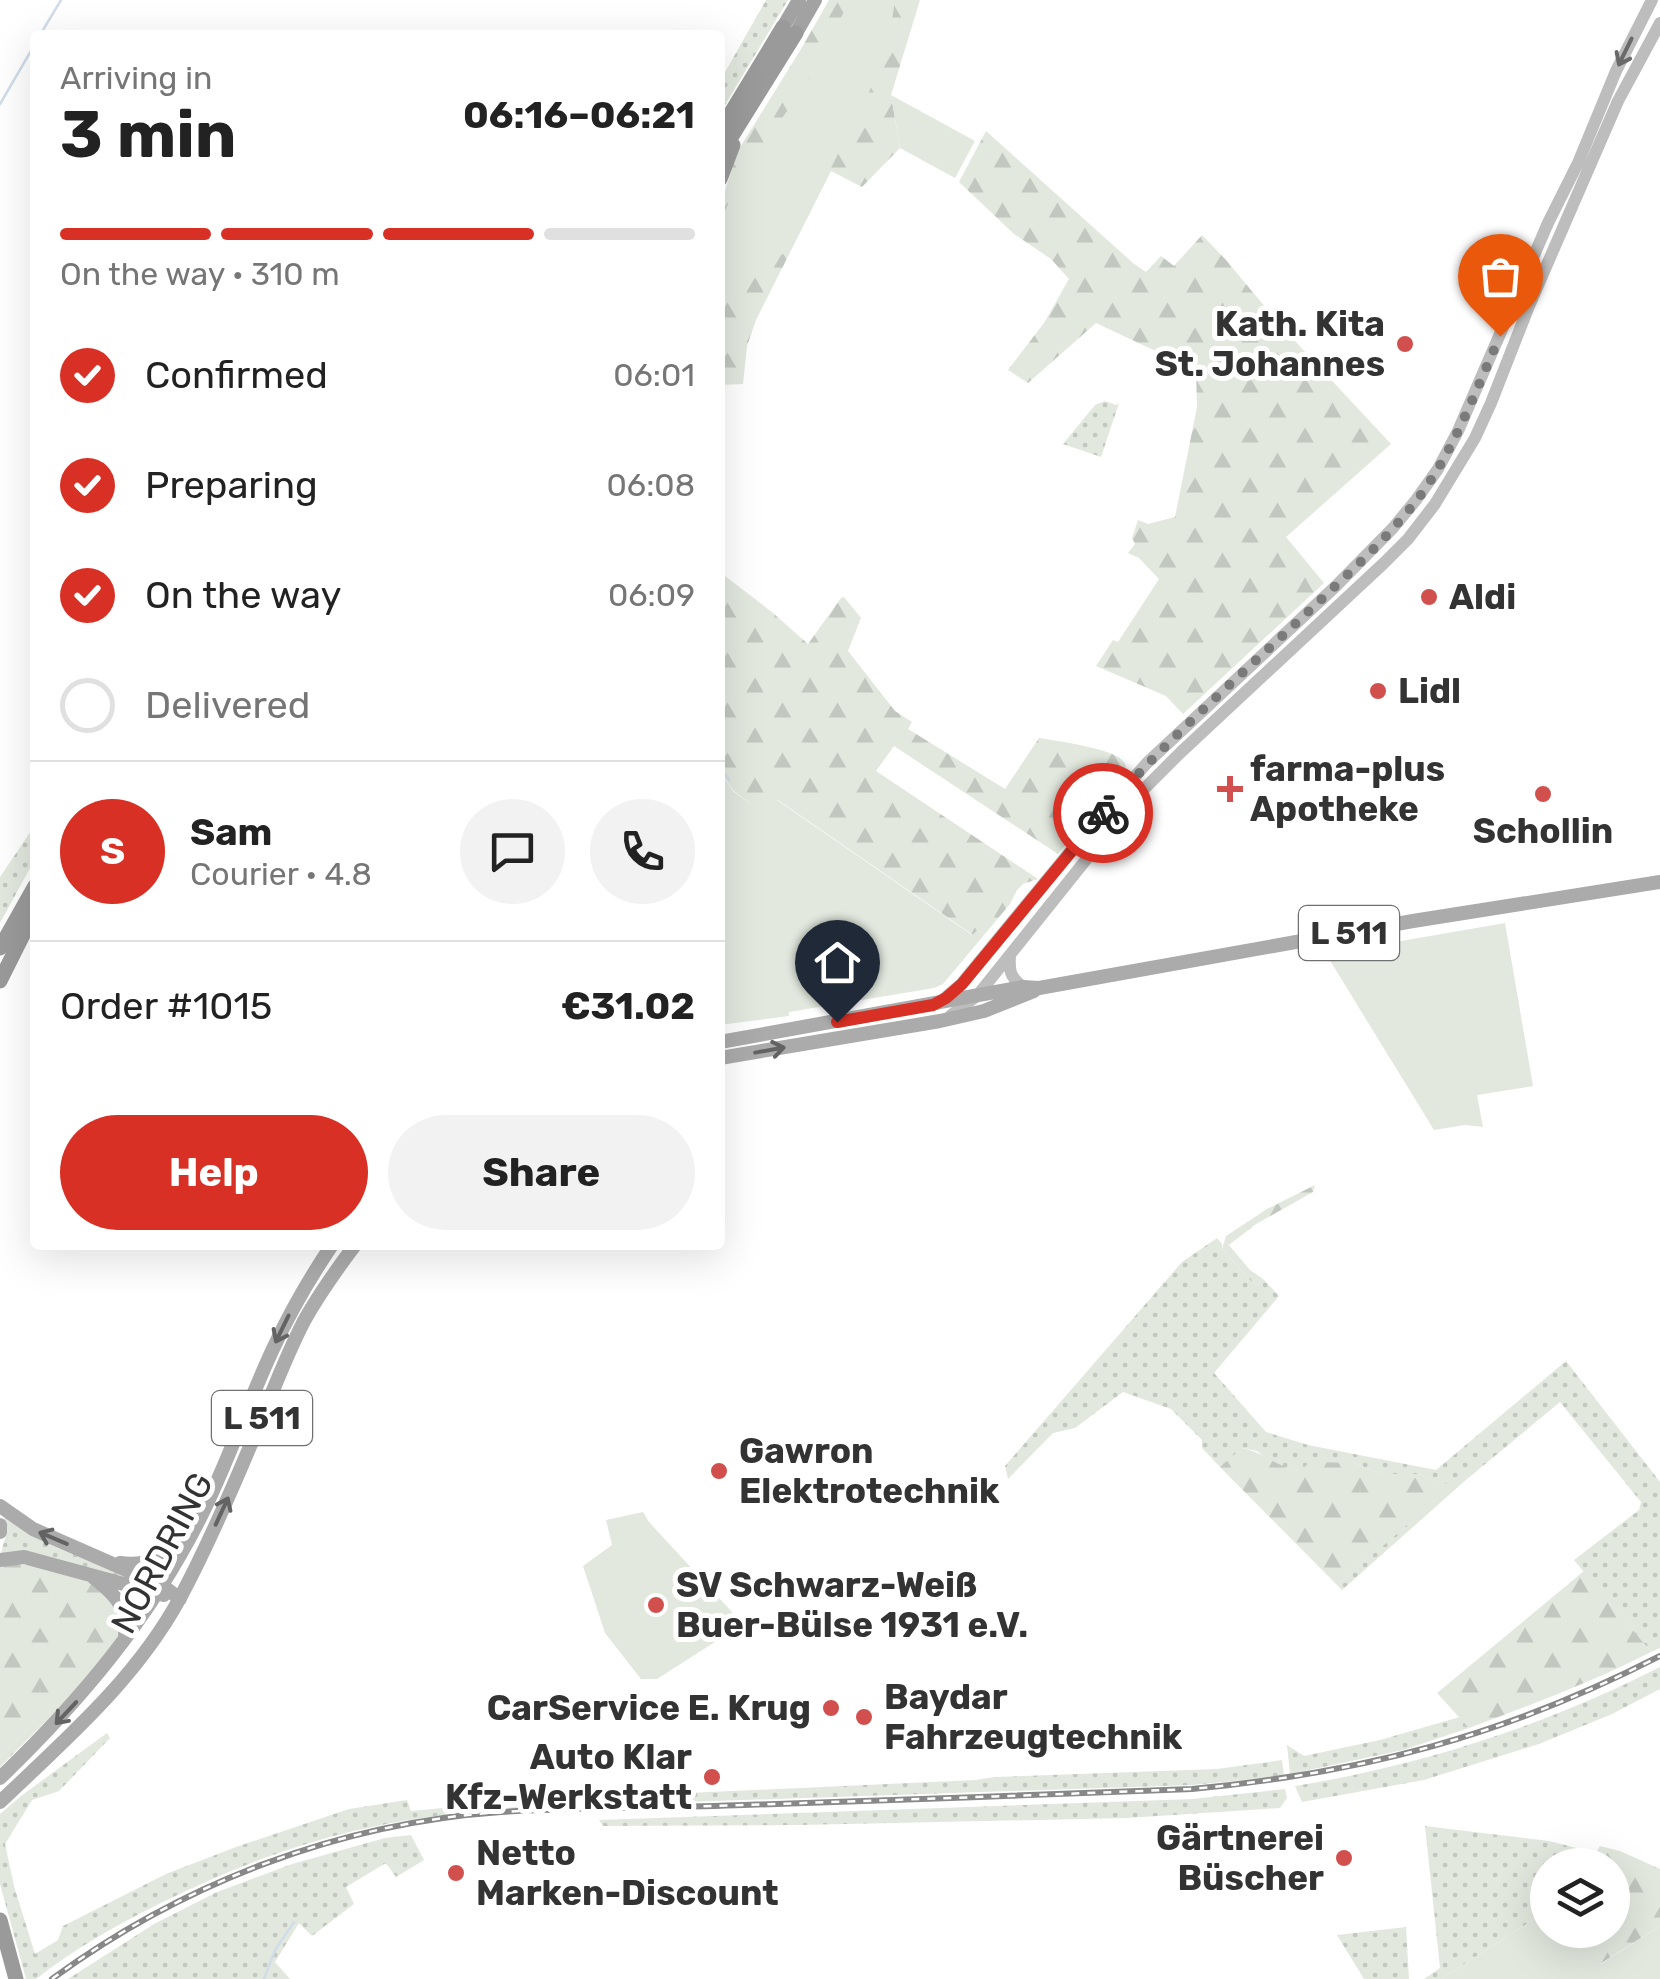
<!DOCTYPE html>
<html lang="en">
<head>
<meta charset="utf-8">
<style>
	:root { --surface:#fff; --page:#f2f2f2; --text:#222; --muted:#767676; --line:#e0e0e0; --accent:#d93025 }
	body { margin:0; font-family:Rubik,sans-serif; background:var(--page); color:var(--text); height:100vh; display:flex; flex-direction:column; font-size:38px; white-space:nowrap }
	* { box-sizing:border-box; margin:0 }
	p { font-size:32px; color:var(--muted) }
	.icon { flex:none; width:55px; height:55px; fill:none; stroke:currentColor; stroke-width:2; stroke-linecap:round; stroke-linejoin:round }
	.map { position:relative; flex:1; overflow:hidden }
	.details { position:absolute; left:30px; top:30px; width:695px; height:1220px; display:flex; flex-direction:column; background:var(--surface); border-radius:10px; box-shadow:0 10px 40px #0002 }
	.details>* { flex:none }
	.tools { position:absolute; left:1530px; top:1848px; display:grid; gap:20px }
	.tools a { display:grid; place-items:center; width:100px; height:100px; border-radius:50%; background:var(--surface); box-shadow:0 10px 40px #0002; font-size:50px }
	.pin { position:absolute; display:grid; place-items:center; width:85px; height:85px; color:#fff; margin:-102px -42px; border-radius:50% 50% 50% 0; rotate:-45deg; box-shadow:0 0 10px #0007 }
	.pin .icon { rotate:45deg }
	.courier { position:absolute; display:grid; place-items:center; width:100px; height:100px; margin:-50px; border:8px solid #d93025; border-radius:50%; background:#fff; color:#222; box-shadow:0 2px 12px #0007 }
	.overview em { font-style:normal; font-weight:700 }
	.overview div { display:flex; flex-direction:column-reverse }
	.overview { display:flex; align-items:center; justify-content:space-between; height:170px; padding:0 30px }
	h1 { font-size:65px; font-weight:700; line-height:75px }
	.bar { display:grid; grid-template-columns:repeat(4,1fr); gap:15px 10px; align-content:center; height:120px; padding:0 30px }
	.bar i { height:12px; border-radius:8px; background:var(--line) }
	.bar .current { background:var(--accent) }
	.bar p { grid-column:span 4 }
	.line { display:flex; align-items:center; gap:25px; padding:0 30px; border-top:2px solid var(--line) }
	.line div { flex:1 }
	.round { display:grid; place-items:center; flex:none; width:105px; height:105px; border-radius:52px; background:var(--page) }
	ol { padding:0 30px; list-style:none }
	li { display:flex; align-items:center; gap:30px; height:110px }
	li p { margin-inline-start:auto }
	li .icon { padding:10px; border-radius:50%; background:var(--accent); color:#fff; stroke-width:4 }
	li:last-child { color:var(--muted) }
	li i { width:55px; height:55px; border:5px solid var(--line); border-radius:50% }
	.primary-button { display:flex; gap:20px; margin-top:auto; padding:20px 30px }
	.primary-button a { flex:1; height:115px; border-radius:60px; background:var(--accent); color:#fff; font-size:40px; font-weight:700; line-height:115px; text-align:center }
	.primary-button a+a { background:var(--page); color:var(--text) }
	.map>svg:first-child { display:block }
</style>
</head>
<body>
<div class="map">
<svg width="1660" height="1979" viewBox="0 0 1660 1979">
	<defs>
		<pattern id="grass-dots" width="8" height="8" patternUnits="userSpaceOnUse" patternTransform="scale(2.5)"><rect width="8" height="8" fill="#e2e8de"/><path d="M2 2h.1M6 6h.1" fill="none" stroke="#c2c7bf" stroke-width="1.8" stroke-linecap="round"/></pattern>
		<pattern id="forest-firs" width="22" height="20" patternUnits="userSpaceOnUse" patternTransform="scale(2.5)"><rect width="22" height="20" fill="#e2e8de"/><path d="M5 1l3.5 6h-7zM16 11l3.5 6h-7z" fill="#c2c7bf"/></pattern>
	</defs>
	<rect width="100%" height="100%" fill="#fff"/>
	<path fill="url(#grass-dots)" d="M766 0H788L720 113V81Z
		M1105 401 1116 405 1119 403 1101 457 1063 444 1095 405Z
		M35 825V859L0 923V877Z
		M1217 1238 1222 1244V1249L1251 1281 1258 1285 1263 1279 1279 1296 1214 1373 1266 1432 1308 1445 1436 1470 1566 1361 1660 1482V1648L1651 1652 1574 1560 1639 1510 1641 1502 1560 1402 1467 1479 1342 1590 1337 1585 1452 1486 1418 1474H1382L1354 1463 1301 1470 1289 1469 1268 1460 1257 1451 1243 1448 1220 1467 1202 1448V1440L1171 1409 1123 1392 1075 1428 1053 1433 1008 1479 1005 1466 1182 1262Z
		M4 1517 148 1582 0 1556 6 1535Z
		M1660 1667V1689L1612 1714 1539 1744 1424 1780 1302 1802 1295 1786C1423 1765 1544 1726 1660 1667Z
		M1460 1717 1469 1728 1403 1750 1290 1774 1287 1745 1304 1756 1380 1740Z
		M107 1733 110 1738 59 1791 32 1800 5 1844 14 1886 35 1954 58 1940 63 1926 166 1874 236 1847 349 1809 407 1800 411 1811 464 1806 473 1807 462 1813C352 1824 259 1854 161 1903 117 1925 75 1948 36 1979H26L0 1884V1814L21 1796Z
		M1282 1760 1284 1776 1192 1785 507 1808 542 1803 644 1795 975 1780 995 1777 1217 1769Z
		M1285 1789 1287 1798 1280 1808 1127 1818 800 1825 603 1826 599 1820 1192 1799Z
		M1425 1826 1549 1841 1596 1853 1602 1865H1548L1547 1911 1441 1979H1424L1440 1968Z
		M411 1835 424 1860 396 1877 386 1863 346 1887 354 1904 312 1936 299 1923 275 1962 290 1979H68L154 1924 217 1892 292 1864 385 1838Z
		M1406 1927 1409 1979H1364L1337 1935Z"/>
	<path fill="url(#forest-firs)" d="M829 0H920L891 95 900 148 862 187 831 171 756 320 747 346 743 384 720 385V208L736 154 801 49Z
		M986 131 1133 263 1146 272 1161 256 1174 266 1202 235 1226 260 1280 325 1391 444 1286 537 1324 583 1183 714 1166 696 1096 666 1113 640 1118 642 1159 579 1139 558 1128 553 1135 544 1132 538 1138 520 1148 524 1175 517 1197 407 1196 370 1096 323 1028 383 1008 370 1044 323 1069 279 1051 259 1014 234 959 182Z
		M720 572 773 613 808 644 841 598 844 597 861 618 848 651 895 711 912 722 908 729 1005 789 1039 738C1056 741 1114 748 1124 762 1128 768 1125 771 1123 777L1058 854 894 746 876 771 1038 879 1023 884 1017 890 1010 904 984 935 978 930 973 935 778 800 764 814 734 791 720 772Z
		M1315 1185 1313 1192 1256 1224 1229 1245 1250 1270 1263 1279 1258 1285 1251 1281 1222 1249 1226 1236 1267 1209Z
		M1242 1448C1264 1452 1278 1469 1301 1470L1310 1462 1354 1463 1382 1474H1418L1453 1486 1337 1585 1220 1467Z
		M7 1563C46 1566 88 1574 118 1602L121 1635 73 1694 0 1767V1566Z
		M1584 1571 1651 1652C1592 1682 1531 1705 1469 1728L1437 1693Z
		M1600 1846 1620 1851 1660 1869V1926L1600 1964 1583 1934 1590 1930H1612L1613 1916 1626 1908 1613 1883 1612 1865H1602L1596 1853Z"/>
	<path fill="#e2e8de" d="M850 0H895L891 28 870 90 791 248 747 280 726 301 720 311V223L727 206 745 171 810 78Z
		M891 95 975 141 955 178 900 148Z
		M720 772 734 792 764 813 777 800 972 935 978 930 984 935 943 984 934 988 789 1012V1016L720 1025Z
		M1505 923 1533 1086 1477 1095 1483 1127 1465 1125 1434 1130 1326 954Z
		M643 1512 649 1522 743 1624 657 1679H641L605 1633 583 1566 612 1545 606 1520Z
		M1547 1911 1548 1930H1581L1601 1964 1660 1926V1979H1441Z"/>
	<g fill="none" stroke-linecap="round" stroke-linejoin="round">
		<path stroke="#d0dde8" stroke-width="2.5" d="M40 35 61 0
			M0 104 35 44
			M720 767 729 780
			M264 1979 275 1950 294 1922"/>
		<path stroke="#bdbdbd" stroke-width="12" d="M1010 956C1009 971 1010 977 1023 987
			M940 1002 961 984 1096 820 1147 763 1336 586 1393 528 1416 500 1438 469 1458 431 1548 223 1578 163 1616 71 1652 0
			M951 1015 977 996 1137 796 1180 753 1384 563 1408 539 1435 504 1475 438 1491 403 1529 306 1618 101 1660 23"/>
		<path stroke="#ababab" stroke-width="14" d="M720 1042 1023 987 1039 988 1413 921 1660 882
			M720 1058 940 1021 984 1011 1034 991
			M0 1506 33 1529 163 1586 180 1599
			M0 1525V1532
			M0 1560 24 1557 164 1595
			M120 1563C148 1567 166 1556 184 1536
			M93 1577C117 1596 127 1606 125 1638
			M0 1778C80 1701 149 1619 199 1520 227 1465 246 1407 272 1351 289 1314 309 1279 332 1245
			M0 1802C66 1739 136 1679 180 1598 210 1542 235 1483 259 1425 273 1390 287 1354 304 1321 319 1294 337 1269 355 1245"/>
		<path stroke="#a2a2a2" stroke-width="14" d="M783 27 799 0
			M796 33 815 0"/>
		<path stroke="#9a9a9a" stroke-width="15" d="M720 131 783 27
			M720 155 796 33
			M720 179 733 145
			M0 948 35 886
			M0 981 35 911
			M0 1920 16 1979"/>
		<defs>
			<path id="rail" d="M52 1979C183 1883 339 1823 501 1812 582 1807 663 1808 744 1805 893 1800 1043 1795 1192 1789 1364 1773 1506 1735 1660 1656"/>
		</defs>
		<use href="#rail" stroke="#888" stroke-width="6"/>
		<use href="#rail" stroke="#fff" stroke-width="2.5" stroke-dasharray="8" stroke-linecap="butt"/>
	</g>
	<defs><path id="oneway-shaft" d="M-6 0H5M1.5-3L5.5 0L1.5 3" fill="none" stroke-width="1.6" stroke-linecap="round" stroke-linejoin="round" transform="scale(2.5)"/></defs>
	<use stroke="#6a6a6a" href="#oneway-shaft" transform="translate(1625 52) rotate(116)"/>
	<g stroke="#636363">
		<use href="#oneway-shaft" transform="translate(770 1050) rotate(-10)"/>
		<use href="#oneway-shaft" transform="translate(282 1329) rotate(116)"/>
		<use href="#oneway-shaft" transform="translate(222 1511) rotate(-65)"/>
		<use href="#oneway-shaft" transform="translate(53 1538) rotate(-157)"/>
		<use href="#oneway-shaft" transform="translate(66 1713) rotate(133)"/>
	</g>
	<g fill="none" stroke-linecap="round" stroke-linejoin="round">
		<path stroke="#7a7a7a" stroke-width="10" stroke-dasharray="0 18" d="M1103 813C1166 740 1240 676 1310 610 1347 575 1386 540 1417 500 1454 451 1475 392 1500 336"/>
		<path stroke="#d93025" stroke-width="12" d="M837 1022 933 1005 946 998 962 984 1103 813"/>
	</g>
	<g fill="#d1504e" stroke="#fff" stroke-width="4">
		<circle cx="1405" cy="344" r="10"/>
		<circle cx="1429" cy="597" r="10"/>
		<circle cx="1378" cy="691" r="10"/>
		<path d="M1225 774h10v10h10v10h-10v10h-10v-10h-10v-10h10z"/>
		<circle cx="1543" cy="794" r="10"/>
		<circle cx="719" cy="1471" r="10"/>
		<circle cx="656" cy="1605" r="10"/>
		<circle cx="831" cy="1708" r="10"/>
		<circle cx="864" cy="1717" r="10"/>
		<circle cx="712" cy="1777" r="10"/>
		<circle cx="1344" cy="1858" r="10"/>
		<circle cx="456" cy="1873" r="10"/>
	</g>
	<g text-anchor="middle" dominant-baseline="central" stroke-width="10" stroke-linejoin="round" paint-order="stroke">
		<g fill="#fff" stroke="#707070" stroke-width="2.5">
			<rect x="1299" y="906" width="100" height="54" rx="8"/>
			<rect x="212" y="1391" width="100" height="54" rx="8"/>
		</g>
		<g font-size="32" font-weight="bold" fill="#333">
			<text x="1349" y="933">L 511</text>
			<text x="262" y="1418">L 511</text>
		</g>
		<g font-size="35" font-weight="bold" fill="#333" stroke="#fff" text-anchor="start">
			<text x="1385" y="324" text-anchor="end">Kath. Kita<tspan x="1385" dy="40">St. Johannes</tspan></text>
			<text x="1449" y="597">Aldi</text>
			<text x="1398" y="691">Lidl</text>
			<text x="1250" y="769">farma-plus<tspan x="1250" dy="40">Apotheke</tspan></text>
			<text x="1543" y="831" text-anchor="middle">Schollin</text>
			<text x="739" y="1451">Gawron<tspan x="739" dy="40">Elektrotechnik</tspan></text>
			<text x="676" y="1585">SV Schwarz-Weiß<tspan x="676" dy="40">Buer-Bülse 1931 e.V.</tspan></text>
			<text x="884" y="1697">Baydar<tspan x="884" dy="40">Fahrzeugtechnik</tspan></text>
			<text x="811" y="1708" text-anchor="end">CarService E. Krug</text>
			<text x="692" y="1757" text-anchor="end">Auto Klar<tspan x="692" dy="40">Kfz-Werkstatt</tspan></text>
			<text x="1324" y="1838" text-anchor="end">Gärtnerei<tspan x="1324" dy="40">Büscher</tspan></text>
			<text x="476" y="1853">Netto<tspan x="476" dy="40">Marken-Discount</tspan></text>
		</g>
		<g font-size="35" fill="#333" stroke="#fff">
			<text transform="translate(162 1553) rotate(-62)">NORDRING</text>
		</g>
	</g>
</svg>
<div class="tools">
<a><svg class="icon" aria-label="layers" viewBox="0 0 24 24"><path d="M12 4l9 5-9 5-9-5zM3 14l9 5 9-5"/></svg></a>
</div>
<div class="pin" style="left:1500px;top:336px;background:#ea580c"><svg class="icon" aria-label="bag" viewBox="0 0 24 24"><path d="M5 8h14l-1 12H6zM9 8a3 3 0 0 1 6 0"/></svg></div>
<div class="pin" style="left:837px;top:1022px;background:#1f2937"><svg class="icon" aria-label="home" viewBox="0 0 24 24"><path d="M3 11l9-7 9 7M6 9v11h12V9"/></svg></div>
<div class="courier" style="left:1103px;top:813px"><svg class="icon" aria-label="bike" viewBox="0 0 24 24"><circle cx="6" cy="16" r="4"/><circle cx="18" cy="16" r="4"/><path d="M6 16l4-8h5l3 8M10 8l3 8H6M13 5h3"/></svg></div>
<section class="details">
<div class="overview"><div><h1>3 min</h1><p>Arriving in</p></div><em>06:16–06:21</em></div>
<div class="bar"><i class="current"></i><i class="current"></i><i class="current"></i><i></i><p>On the way · 310 m</p></div>
<ol>
<li><svg class="icon" aria-label="check" viewBox="0 0 24 24"><path d="M5 12l5 5 9-10"/></svg>Confirmed<p>06:01</p></li>
<li><svg class="icon" aria-label="check" viewBox="0 0 24 24"><path d="M5 12l5 5 9-10"/></svg>Preparing<p>06:08</p></li>
<li><svg class="icon" aria-label="check" viewBox="0 0 24 24"><path d="M5 12l5 5 9-10"/></svg>On the way<p>06:09</p></li>
<li><i></i>Delivered</li>
</ol>
<div class="line" style="height:180px"><b class="round" style="background:var(--accent);color:#fff">S</b><div><b>Sam</b><p>Courier · 4.8</p></div><a class="round"><svg class="icon" aria-label="chat" viewBox="0 0 24 24"><path d="M4 5h16v11H9l-5 4z"/></svg></a><a class="round"><svg class="icon" aria-label="phone" viewBox="0 0 24 24"><path d="M5 4h4l2 5-3 2q2 4 5 5l2-3 5 2v4C11 20 4 13 5 4z"/></svg></a></div>
<div class="line" style="height:130px"><div>Order #1015</div><b>€31.02</b></div>
<div class="primary-button"><a>Help</a><a>Share</a></div>
</section>
</div>
</body>
</html>
